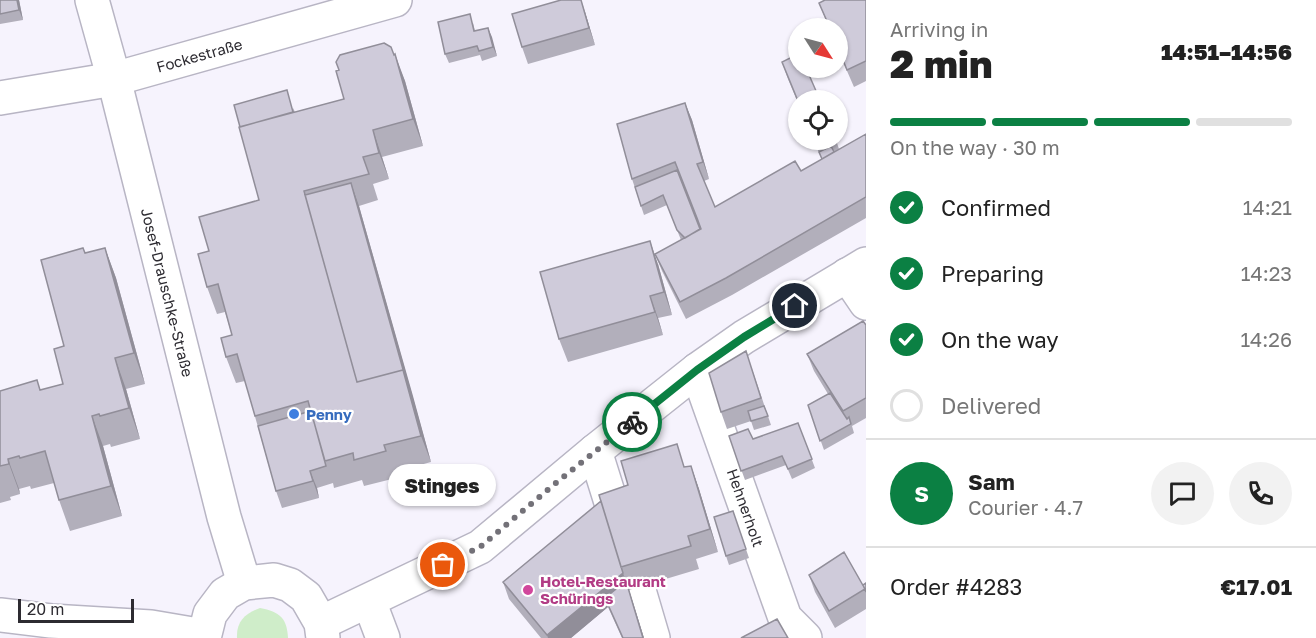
<!DOCTYPE html>
<html lang="en">
<head>
<meta charset="utf-8">
<style>
	:root { --surface:#fff; --page:#f2f2f2; --text:#222; --muted:#767676; --line:#e0e0e0; --accent:#0b8043 }
	body { margin:0; font-family:"Golos Text",sans-serif; background:var(--page); color:var(--text); height:100vh; display:flex; flex-direction:column; font-size:22px; white-space:nowrap }
	* { box-sizing:border-box; margin:0 }
	p { font-size:20px; color:var(--muted) }
	.icon { flex:none; width:33px; height:33px; fill:none; stroke:currentColor; stroke-width:2; stroke-linecap:round; stroke-linejoin:round }
	.map { position:relative; flex:1; overflow:hidden }
	.drawer { display:flex; flex-direction:column; background:var(--surface); width:450px }
	.drawer>* { flex:none }
	.needle { width:39px; rotate:126deg }
	.buttons { position:absolute; left:788px; top:18px; display:grid; gap:12px }
	.buttons a { display:grid; place-items:center; width:60px; height:60px; border-radius:50%; background:var(--surface); box-shadow:0 2px 4px #0004; font-size:30px }
	.scale { position:absolute; left:18px; bottom:15px; width:116px; box-sizing:border-box; padding-left:6px; border:3px solid #2d2b31; border-top:0; font-size:16px; line-height:21px; white-space:nowrap; color:#2d2b31; -webkit-text-stroke:4px #fff; paint-order:stroke }
	.pin { position:absolute; display:grid; place-items:center; width:51px; height:51px; color:#fff; margin:-26px; border:3px solid #fff; border-radius:50%; box-shadow:0 2px 6px #0007 }
	.courier { position:absolute; display:grid; place-items:center; width:60px; height:60px; margin:-30px; border:4px solid #0b8043; border-radius:50%; background:#fff; color:#222; box-shadow:0 2px 8px #0007 }
	.bubble { position:absolute; height:42px; border-radius:21px; background:var(--surface); box-shadow:0 2px 4px #0004; font-size:20px; font-weight:800; line-height:42px; text-align:center }
	.overview em { font-style:normal; font-weight:800 }
	.overview div { display:flex; flex-direction:column-reverse }
	.overview { display:flex; align-items:center; justify-content:space-between; height:102px; padding:0 24px }
	h1 { font-size:39px; font-weight:800; line-height:45px }
	.bar { display:grid; grid-template-columns:repeat(4,1fr); gap:9px 6px; align-content:center; height:72px; padding:0 24px }
	.bar i { height:8px; border-radius:4px; background:var(--line) }
	.bar .current { background:var(--accent) }
	.bar p { grid-column:span 4 }
	.line { display:flex; align-items:center; gap:15px; padding:0 24px; border-top:2px solid var(--line) }
	.line div { flex:1 }
	.round { display:grid; place-items:center; flex:none; width:63px; height:63px; border-radius:32px; background:var(--page) }
	ol { padding:0 24px; list-style:none }
	li { display:flex; align-items:center; gap:18px; height:66px }
	li p { margin-inline-start:auto }
	li .icon { padding:6px; border-radius:50%; background:var(--accent); color:#fff; stroke-width:4 }
	li:last-child { color:var(--muted) }
	li i { width:33px; height:33px; border:3px solid var(--line); border-radius:50% }
	main { display:flex; flex:1; min-height:0 }
	.map>svg:first-child { display:block }
</style>
</head>
<body>
<main>
<div class="map">
<svg width="866" height="638" viewBox="0 0 866 638">
	<rect width="100%" height="100%" fill="#f6f3fd"/>
	<path fill="#cfedc9" d="M260 608C280 612 287 618 288 638H237C236 621 246 613 260 608Z"/>
	<g fill="none" stroke-linecap="round" stroke-linejoin="round">
		<defs>
			<g id="minor">
				<path id="s1" d="M92 0 114 79 224 517 244 583"/>
				<path id="s2" d="M0 98 114 79 395 0"/>
				<path d="M847 275 866 303"/>
				<path id="s3" d="M697 370 785 618 805 638"/>
				<path d="M595 451 615 515"/>
				<path d="M638 587 653 638"/>
				<path d="M369 601 383 638"/>
				<path d="M0 615 51 621 151 627 204 636"/>
				<path d="M321 623 480 547 595 451 697 370 744 337 866 264"/>
				<path d="M204 638 210 614 225 594 244 583 274 580 290 585 306 597 321 623 323 638"/>
			</g>
		</defs>
		<use href="#minor" stroke="#b8b5c4" stroke-width="36"/>
		<use href="#minor" stroke="#fff" stroke-width="33"/>
	</g>
	<path fill="#b2afbb" d="M0 0H19L23 20 0 24Z
		M866 0V81L854 87 837 48V28H829L819 3Z
		M585 12 595 45 528 64 522 47Z
		M473 23 475 31 488 28 497 56 482 61 480 55 449 63 445 54Z
		M394 55 405 81 423 146 382 157 389 179 373 184 378 200 359 206 431 462 394 472 396 478 364 486 362 480 334 488 333 483 317 488 319 498 282 508 276 491 245 381 236 383 226 357 232 335 225 312 217 314 207 287 209 251 259 200 293 108 295 112 344 99Z
		M782 62 798 100V103L788 79Z
		M685 103 692 120 709 179 704 181 715 207 801 171 822 159 813 140H836L839 149 866 134V218L732 295 686 319 662 271 655 254 681 240 667 205 644 215 632 179Z
		M105 248 116 278 145 384 126 389 140 439 111 447 110 444 103 446 122 516 70 531 59 500 54 483 31 489 30 486 19 489 20 494 10 497 11 500 0 503V391L41 390 63 384 64 346 85 253Z
		M658 264 672 315 658 318 663 335 568 362 559 339Z
		M866 325V418L852 426 854 433 824 450 808 405 828 394 814 371 807 354Z
		M752 369 771 425 754 430 751 421 727 429 721 412Z
		M798 423 815 468 792 479 786 465 745 480 729 436 753 439Z
		M691 466 699 489 718 552 696 559 699 569 629 590 644 638H622L608 607 571 638H541L509 599 503 582 685 467Z
		M733 511 749 558 729 565 726 556Z
		M809 575 863 585 866 583V609L835 628 815 592Z"/>
	<path fill="#918e99" d="M17 0H19L23 20 19 10Z
		M581 0 585 12 595 45 589 28Z
		M488 28 492 37 497 56 493 47Z
		M395 54 405 81 423 146 413 119Z
		M685 103 692 120 709 179 703 162Z
		M373 130 382 157 389 179 379 153Z
		M351 183 359 206 413 396 404 373Z
		M650 241 658 264 672 315 664 292Z
		M105 248 116 278 145 384 134 353Z
		M650 296 658 318 663 335 655 312Z
		M115 358 126 389 140 439 129 408Z
		M403 370 413 396 431 462 421 436Z
		M92 416 103 446 122 516 111 486Z
		M8 459 19 489 20 494 9 464Z
		M691 466 699 489 718 552 710 529Z
		M310 471 317 488 319 498 313 481Z
		M623 573 629 590 644 638 605 598 608 607 571 638H548L547 635Z"/>
	<path fill="#cfcbda" stroke="#918e99" stroke-width="1.5" d="M0 0H17L19 10 0 14Z
		M561 0H581L589 28 522 47 512 14Z
		M825 0H866V61L847 70 837 45V28H830L819 3Z
		M470 14 474 31 488 28 493 47 479 51 477 46 445 54 438 22Z
		M384 43 391 47 394 55 395 54 413 119 373 130 379 153 363 157 369 174 304 191 357 382 403 370 421 436 384 445 386 451 354 460 353 453 325 461 308 401 255 416 237 354 226 357 221 338 232 335 218 284 207 287 198 254 209 251 199 217 259 200 239 127 344 99 336 71 339 70 336 62 340 55Z
		M798 54V68H806L820 100 798 101 782 62Z
		M287 90 293 112 240 127 234 105Z
		M685 103 703 162 697 164 715 207 795 161 801 171 866 134V197L726 278 680 302 655 254 701 229 697 218 675 162 632 179 617 124Z
		M814 140H825L816 144Z
		M831 146 834 152 822 159 819 152Z
		M677 170 700 229 685 238 677 230 663 195 641 206 635 187Z
		M351 183 404 373 403 370 357 382 305 195Z
		M650 241 664 292 650 296 655 312 559 339 540 272Z
		M83 248 85 253 105 248 134 353 115 358 129 408 100 416 99 414 92 416 111 486 59 500 45 451 20 458 19 456 8 459 9 464 0 466V391L37 380 40 390 63 384 54 349 64 346 41 260Z
		M863 321 866 325V398L843 411 807 354Z
		M746 351 761 398 721 412 709 373Z
		M830 393 847 419 849 417 851 424 820 441 808 405Z
		M764 406 768 416 751 421 748 411Z
		M311 411 326 466 310 471 313 481 276 491 258 426Z
		M798 423 812 459 788 469 782 456 741 471 729 436 748 429 753 439Z
		M677 444 684 467 691 466 710 529 688 536 691 546 621 567 599 495 628 485 621 461Z
		M601 501 623 573 547 635 503 582Z
		M733 511 746 549 726 556 714 517Z
		M844 552 865 589 829 611 809 575Z
		M626 581 643 638H623L605 598Z
		M866 583V592L863 585Z
		M777 619 788 638H741Z"/>
	<g fill="none" stroke-linecap="round" stroke-linejoin="round">
		<path stroke="#737178" stroke-width="6" stroke-dasharray="0 10.8" d="M443 565 480 547 557 482 632 422"/>
		<path stroke="#0b8043" stroke-width="8" d="M632 422 697 370 744 337 795 306"/>
	</g>
	<circle fill="#3f7fe0" stroke="#fff" stroke-width="2" cx="294" cy="414" r="6"/>
	<circle fill="#d1479c" stroke="#fff" stroke-width="2" cx="528" cy="590" r="6"/>
	<g text-anchor="middle" dominant-baseline="central" stroke-width="4.5" stroke-linejoin="round" paint-order="stroke">
		<g font-size="15" fill="#2d2b31" stroke="#fff">
			<text stroke="none"><textPath href="#s2" startOffset="204">Fockestraße</textPath></text>
			<text stroke="none"><textPath href="#s1" startOffset="302">Josef-Drauschke-Straße</textPath></text>
			<text stroke="none"><textPath href="#s3" startOffset="146">Hehnerholt</textPath></text>
		</g>
		<g font-size="15" font-weight="bold" fill="#366cbe" stroke="#fff" text-anchor="start">
			<text x="306" y="414">Penny</text>
		</g>
		<g font-size="15" font-weight="bold" fill="#b23c85" stroke="#fff" text-anchor="start">
			<text x="540" y="581">Hotel-Restaurant<tspan x="540" dy="17">Schürings</tspan></text>
		</g>
	</g>
</svg>
<div class="buttons">
<a><svg class="needle" viewBox="-14 -14 28 28"><path d="M0-13l5 13h-10z" fill="#e53935"/><path d="M0 13l5-13h-10z" fill="#767676"/></svg></a>
<a><svg class="icon" aria-label="locate" viewBox="0 0 24 24"><circle cx="12" cy="12" r="6"/><path d="M12 2v4M12 18v4M2 12h4M18 12h4"/></svg></a>
</div>
<div class="scale">20 m</div>
<div class="pin" style="left:443px;top:565px;background:#ea580c"><svg class="icon" aria-label="bag" viewBox="0 0 24 24"><path d="M5 8h14l-1 12H6zM9 8a3 3 0 0 1 6 0"/></svg></div>
<div class="pin" style="left:795px;top:306px;background:#1f2937"><svg class="icon" aria-label="home" viewBox="0 0 24 24"><path d="M3 11l9-7 9 7M6 9v11h12V9"/></svg></div>
<div class="courier" style="left:632px;top:422px"><svg class="icon" aria-label="bike" viewBox="0 0 24 24"><circle cx="6" cy="16" r="4"/><circle cx="18" cy="16" r="4"/><path d="M6 16l4-8h5l3 8M10 8l3 8H6M13 5h3"/></svg></div>
<div class="bubble" style="left:388px;top:464px;width:108px">Stinges</div>
</div>
<section class="drawer">
<div class="overview"><div><h1>2 min</h1><p>Arriving in</p></div><em>14:51–14:56</em></div>
<div class="bar"><i class="current"></i><i class="current"></i><i class="current"></i><i></i><p>On the way · 30 m</p></div>
<ol>
<li><svg class="icon" aria-label="check" viewBox="0 0 24 24"><path d="M5 12l5 5 9-10"/></svg>Confirmed<p>14:21</p></li>
<li><svg class="icon" aria-label="check" viewBox="0 0 24 24"><path d="M5 12l5 5 9-10"/></svg>Preparing<p>14:23</p></li>
<li><svg class="icon" aria-label="check" viewBox="0 0 24 24"><path d="M5 12l5 5 9-10"/></svg>On the way<p>14:26</p></li>
<li><i></i>Delivered</li>
</ol>
<div class="line" style="height:108px"><b class="round" style="background:var(--accent);color:#fff">S</b><div><b>Sam</b><p>Courier · 4.7</p></div><a class="round"><svg class="icon" aria-label="chat" viewBox="0 0 24 24"><path d="M4 5h16v11H9l-5 4z"/></svg></a><a class="round"><svg class="icon" aria-label="phone" viewBox="0 0 24 24"><path d="M5 4h4l2 5-3 2q2 4 5 5l2-3 5 2v4C11 20 4 13 5 4z"/></svg></a></div>
<div class="line" style="height:78px"><div>Order #4283</div><b>€17.01</b></div>
</section>
</main>
</body>
</html>
